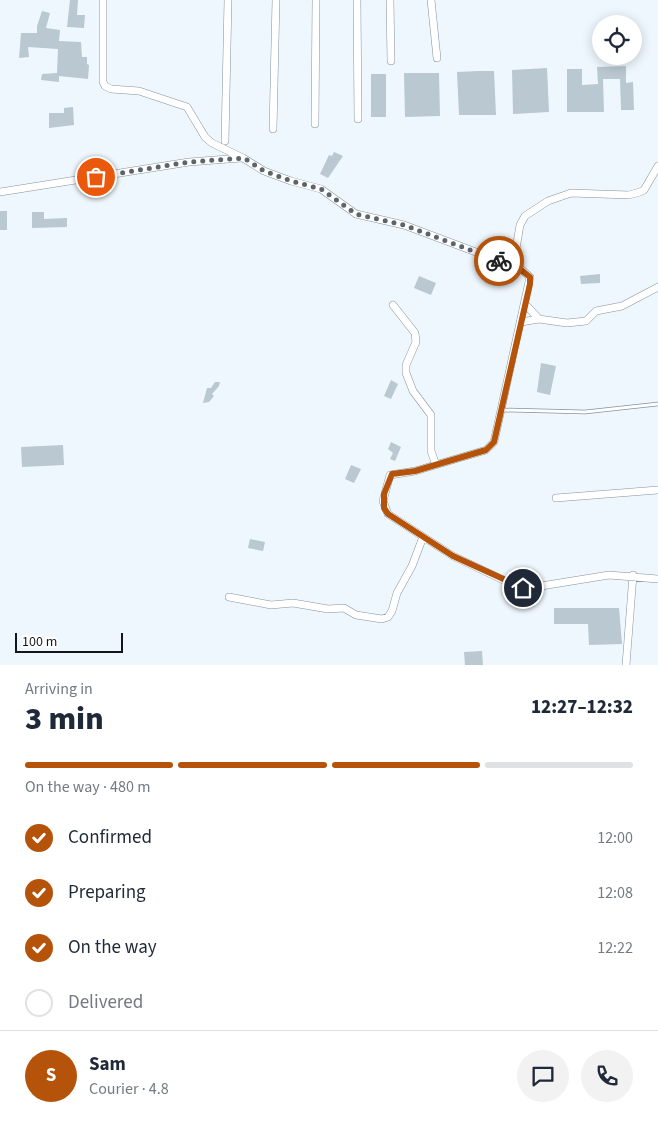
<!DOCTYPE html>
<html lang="en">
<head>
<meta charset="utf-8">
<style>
	:root { --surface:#fff; --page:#f2f2f3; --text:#1f2937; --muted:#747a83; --line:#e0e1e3; --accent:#b45309 }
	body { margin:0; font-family:"Source Sans 3",sans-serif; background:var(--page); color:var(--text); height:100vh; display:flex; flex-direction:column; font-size:19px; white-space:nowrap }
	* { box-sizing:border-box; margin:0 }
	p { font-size:16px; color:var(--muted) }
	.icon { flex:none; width:28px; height:28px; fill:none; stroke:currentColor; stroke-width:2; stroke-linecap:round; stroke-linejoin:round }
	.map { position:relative; height:665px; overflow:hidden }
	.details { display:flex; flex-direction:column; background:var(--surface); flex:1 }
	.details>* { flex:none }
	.buttons { position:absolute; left:592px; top:15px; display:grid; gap:10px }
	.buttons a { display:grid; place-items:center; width:50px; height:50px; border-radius:50%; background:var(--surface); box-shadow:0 2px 12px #0003; font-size:25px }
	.scale { position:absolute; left:15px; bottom:12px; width:108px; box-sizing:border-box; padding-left:5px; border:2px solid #11171a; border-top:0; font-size:14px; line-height:18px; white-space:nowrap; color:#11171a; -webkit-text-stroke:4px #fff; paint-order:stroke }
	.pin { position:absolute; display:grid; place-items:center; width:42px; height:42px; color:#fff; margin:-21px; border:2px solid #fff; border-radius:50%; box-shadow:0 1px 5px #0007 }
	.courier { position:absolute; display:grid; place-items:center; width:50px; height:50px; margin:-25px; border:4px solid #b45309; border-radius:50%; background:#fff; color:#222; box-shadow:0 1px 6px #0007 }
	.headline em { font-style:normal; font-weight:800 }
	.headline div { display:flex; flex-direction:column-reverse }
	.headline { display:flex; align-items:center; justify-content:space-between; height:85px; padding:0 25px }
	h1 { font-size:32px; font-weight:800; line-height:38px }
	.bar { display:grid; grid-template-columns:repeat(4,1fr); gap:8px 5px; align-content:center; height:60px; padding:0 25px }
	.bar i { height:6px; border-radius:4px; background:var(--line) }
	.bar .active { background:var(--accent) }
	.bar p { grid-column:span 4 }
	.line { display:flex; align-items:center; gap:12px; padding:0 25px; border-top:1px solid var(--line) }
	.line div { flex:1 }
	.round { display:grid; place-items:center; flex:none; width:52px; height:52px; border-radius:26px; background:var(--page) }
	ol { padding:0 25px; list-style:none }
	li { display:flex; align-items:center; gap:15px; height:55px }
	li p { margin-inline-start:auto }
	li .icon { padding:5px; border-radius:50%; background:var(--accent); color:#fff; stroke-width:4 }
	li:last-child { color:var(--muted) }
	li i { width:28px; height:28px; border:2px solid var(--line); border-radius:50% }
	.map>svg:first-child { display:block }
</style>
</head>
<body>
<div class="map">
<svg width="658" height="665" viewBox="0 0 658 665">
	<rect width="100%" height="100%" fill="#eef7fd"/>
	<path fill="#b9c8d1" d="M70 0H78L77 15H85L84 28 67 27Z
		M42 11 50 13 46 28 60 30 59 41 81 42 82 57H87V64L89 65 88 79 59 76V82L41 80 42 74 57 73 58 49 28 47 29 57 19 58 21 33H37V26Z
		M626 66V83L633 82 634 110H621L620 79H603L604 112H567V69H582V85L598 84 597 67Z
		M547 68 549 112 513 114 512 70Z
		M479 71H494L496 115H459L457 72Z
		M404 73H439L440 116 405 117Z
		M371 74H386V117H371Z
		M73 107 74 125 49 128V113H64V108Z
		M334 152 343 156 328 178 320 174 329 155 332 156Z
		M0 211H7V230H0Z
		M32 212H44V219L67 218V227L32 228Z
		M600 274V283L581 284 580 276Z
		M419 276 436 283 431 295 414 288Z
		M541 363 556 366 550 395 537 392Z
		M391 380 398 384 391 399 384 396Z
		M215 382H220L219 386 212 394 214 396 209 402 203 403 207 388H211Z
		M391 442 401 447 395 461 390 459 393 453 388 449Z
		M63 445 64 465 22 467 21 447Z
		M351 465 361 469 354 483 345 479Z
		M250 539 265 542 263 551 248 548Z
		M554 608H619L622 644 589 645 588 624H554Z
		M482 651 483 665H465L464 652Z"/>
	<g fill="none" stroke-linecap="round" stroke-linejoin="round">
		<defs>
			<path id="lane" d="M503 410 585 412 658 404"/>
			<path id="street" d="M103 0V82L105 86 111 89 139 91 187 107 205 137 212 143 243 158 264 171 291 181 321 189 356 214 404 225 521 269 530 277 494 442 486 450 415 471 390 475 383 501 388 514 453 556 516 586 529 588 609 575 658 579
				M357 0 358 119
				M390 0 391 61
				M431 0 437 58
				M315 124 316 0
				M273 129 276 0
				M225 141 228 0
				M0 192 189 162 241 158
				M513 266 520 225 525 216 548 201 571 193 629 195 640 192 644 190 658 166
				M525 304 539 319
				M393 305 415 333 416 342 406 365V373L413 391 431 415V451L436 465
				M521 322 539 319 567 323 586 321 596 311 622 306 658 287
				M556 498 658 490
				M229 597 271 605 293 603 328 609 344 608 356 615 382 619 388 617 392 611 397 593 412 566 423 537
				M626 665 633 575"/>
		</defs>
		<use href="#lane" stroke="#85939d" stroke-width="4.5"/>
		<use href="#street" stroke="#85939d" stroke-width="8"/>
		<use href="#lane" stroke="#fff" stroke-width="3"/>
		<use href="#street" stroke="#fff" stroke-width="7"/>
	</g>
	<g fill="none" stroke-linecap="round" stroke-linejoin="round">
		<path stroke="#5e6569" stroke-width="5" stroke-dasharray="0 9" d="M96 177 189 162 244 158 264 171 291 181 321 189 356 214 404 225 499 261"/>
		<path stroke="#b45309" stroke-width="6" d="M499 261 520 269 530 277V284L494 442 486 450 415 471 392 474 384 494V508L388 514 453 556 523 588"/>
	</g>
</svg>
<div class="buttons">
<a><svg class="icon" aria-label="locate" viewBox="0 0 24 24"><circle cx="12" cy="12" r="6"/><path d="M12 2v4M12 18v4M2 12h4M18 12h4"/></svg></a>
</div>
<div class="scale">100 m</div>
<div class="pin" style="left:96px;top:177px;background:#ea580c"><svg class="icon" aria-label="bag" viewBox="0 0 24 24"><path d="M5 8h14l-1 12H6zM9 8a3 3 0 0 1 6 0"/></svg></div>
<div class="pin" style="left:523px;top:588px;background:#1f2937"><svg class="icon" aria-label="home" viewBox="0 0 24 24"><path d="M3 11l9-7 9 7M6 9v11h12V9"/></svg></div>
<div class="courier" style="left:499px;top:261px"><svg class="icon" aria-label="bike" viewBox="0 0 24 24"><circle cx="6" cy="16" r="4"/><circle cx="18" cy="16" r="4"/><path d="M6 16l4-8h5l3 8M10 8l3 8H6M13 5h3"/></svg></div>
</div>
<section class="details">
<div class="headline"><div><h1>3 min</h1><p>Arriving in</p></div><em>12:27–12:32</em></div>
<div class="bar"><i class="active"></i><i class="active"></i><i class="active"></i><i></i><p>On the way · 480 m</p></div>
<ol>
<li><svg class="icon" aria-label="check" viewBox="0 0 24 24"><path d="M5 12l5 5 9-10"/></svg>Confirmed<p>12:00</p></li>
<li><svg class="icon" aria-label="check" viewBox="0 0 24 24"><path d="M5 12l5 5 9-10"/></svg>Preparing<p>12:08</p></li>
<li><svg class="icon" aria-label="check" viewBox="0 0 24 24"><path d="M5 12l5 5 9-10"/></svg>On the way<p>12:22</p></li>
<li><i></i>Delivered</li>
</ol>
<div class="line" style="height:90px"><b class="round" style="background:var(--accent);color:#fff">S</b><div><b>Sam</b><p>Courier · 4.8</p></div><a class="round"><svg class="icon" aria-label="chat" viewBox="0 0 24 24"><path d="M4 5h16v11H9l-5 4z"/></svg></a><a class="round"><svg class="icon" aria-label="phone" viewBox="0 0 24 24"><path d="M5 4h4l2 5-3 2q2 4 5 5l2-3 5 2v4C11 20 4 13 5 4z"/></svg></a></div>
</section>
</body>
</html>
